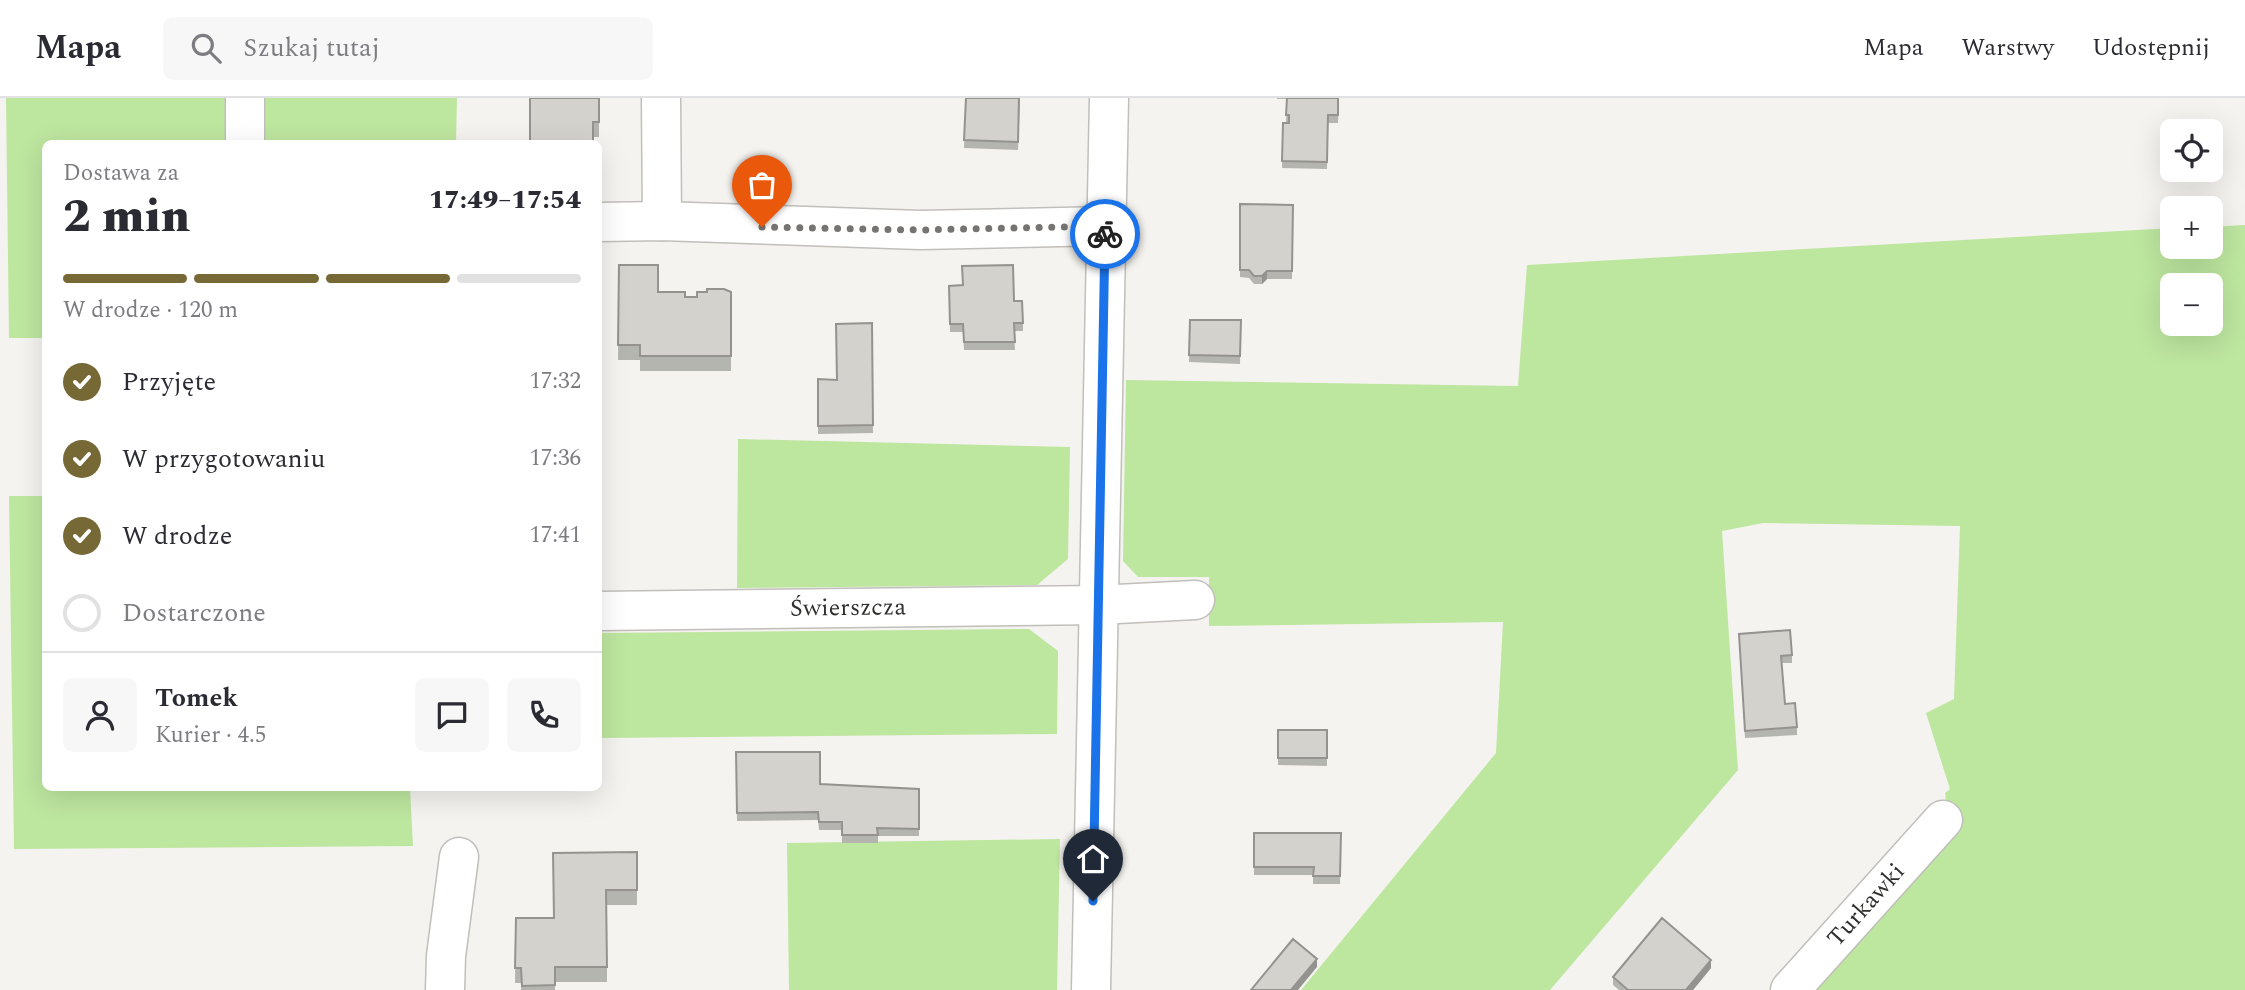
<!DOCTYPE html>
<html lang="pl">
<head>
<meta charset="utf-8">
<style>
	:root { --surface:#fff; --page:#f7f7f7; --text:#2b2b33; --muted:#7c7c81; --line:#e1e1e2; --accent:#766936 }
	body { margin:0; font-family:Spectral,serif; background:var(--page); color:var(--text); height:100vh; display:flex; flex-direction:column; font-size:26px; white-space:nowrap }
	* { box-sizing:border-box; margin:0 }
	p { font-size:23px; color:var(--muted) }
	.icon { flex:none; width:38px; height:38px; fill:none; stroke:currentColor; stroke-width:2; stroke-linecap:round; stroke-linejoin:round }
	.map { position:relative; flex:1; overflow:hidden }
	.sheet { position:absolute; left:42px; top:42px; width:560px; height:651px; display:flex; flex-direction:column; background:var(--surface); border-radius:10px; box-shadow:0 7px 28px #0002 }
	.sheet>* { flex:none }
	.tools { position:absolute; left:2160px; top:21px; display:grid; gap:14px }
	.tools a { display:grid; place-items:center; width:63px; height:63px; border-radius:10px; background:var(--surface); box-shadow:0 7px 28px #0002; font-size:35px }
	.pin { position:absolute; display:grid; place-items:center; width:60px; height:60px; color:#fff; margin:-72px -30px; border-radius:50% 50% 50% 0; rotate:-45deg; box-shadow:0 0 7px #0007 }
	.pin .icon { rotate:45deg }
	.courier { position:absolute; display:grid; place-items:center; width:70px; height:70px; margin:-35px; border:5px solid #1a73e8; border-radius:50%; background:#fff; color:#222; box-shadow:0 2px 9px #0007 }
	.head em { font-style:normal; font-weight:800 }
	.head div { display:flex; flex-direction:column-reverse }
	.head { display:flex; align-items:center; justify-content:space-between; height:119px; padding:0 21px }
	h1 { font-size:46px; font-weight:800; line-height:52px }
	.bar { display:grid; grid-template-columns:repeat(4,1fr); gap:10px 7px; align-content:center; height:84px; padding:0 21px }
	.bar i { height:9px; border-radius:5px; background:var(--line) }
	.bar .on { background:var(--accent) }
	.bar p { grid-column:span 4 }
	.line { display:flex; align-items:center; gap:18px; padding:0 21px; border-top:2px solid var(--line) }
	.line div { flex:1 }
	.round { display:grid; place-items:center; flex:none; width:74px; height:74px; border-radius:10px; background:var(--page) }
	ol { padding:0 21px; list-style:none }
	li { display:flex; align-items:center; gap:21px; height:77px }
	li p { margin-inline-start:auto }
	li .icon { padding:7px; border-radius:50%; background:var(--accent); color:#fff; stroke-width:4 }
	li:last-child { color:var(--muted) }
	li i { width:38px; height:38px; border:4px solid var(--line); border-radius:50% }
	header { display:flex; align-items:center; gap:42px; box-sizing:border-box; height:98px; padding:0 35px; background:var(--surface); border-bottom:2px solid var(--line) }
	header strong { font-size:33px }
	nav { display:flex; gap:38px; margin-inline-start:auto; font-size:24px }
	.search { width:490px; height:63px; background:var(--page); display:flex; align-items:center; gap:18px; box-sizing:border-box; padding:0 24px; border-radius:10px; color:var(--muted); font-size:26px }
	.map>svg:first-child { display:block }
</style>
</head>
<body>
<header>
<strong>Mapa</strong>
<div class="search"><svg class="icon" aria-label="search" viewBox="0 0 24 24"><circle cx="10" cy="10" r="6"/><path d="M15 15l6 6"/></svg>Szukaj tutaj</div>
<nav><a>Mapa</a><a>Warstwy</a><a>Udostępnij</a></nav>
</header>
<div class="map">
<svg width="2245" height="892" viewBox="0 0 2245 892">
	<rect width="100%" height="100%" fill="#f5f3ef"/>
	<path fill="#bde69f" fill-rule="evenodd" d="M6 0H226L227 45 46 46 45 240H9Z
		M261 0H457L456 45H261Z
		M2245 127V892H1802L1946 704 1945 695 1950 691 1926 615 1954 601 1960 428 1763 425 1722 433 1738 672 1550 892H1301L1496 655 1503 524 1209 528V479H1138L1123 463 1126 282 1518 288 1527 167 2172 130V149H2210V129ZM2172 187H2210V226H2172Z
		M738 341 1070 349 1068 461 1037 487 737 490Z
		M9 398H45L46 690H410L413 748 14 751Z
		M1029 531 1058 553 1057 636 599 640V535Z
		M1060 741 1057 892H789L787 745Z"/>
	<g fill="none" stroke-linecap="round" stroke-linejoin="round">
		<defs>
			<g id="minor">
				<path d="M245 0V46"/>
				<path d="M661 0 662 123"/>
				<path d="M598 124 662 123 920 132 1106 128"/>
				<path id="s1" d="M598 513 1098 507 1195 502"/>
				<path d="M445 892 446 858 459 759"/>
				<path d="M1091 892 1109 0"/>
				<path id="s2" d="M1790 892 1943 722"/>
			</g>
		</defs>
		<use href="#minor" stroke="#c1bfbb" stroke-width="41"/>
		<use href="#minor" stroke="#fff" stroke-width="38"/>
	</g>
	<path fill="#b5b5b0" d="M530 0H599V39H593Z
		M966 0H1020L1018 52 964 50Z
		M1277 0H1339L1338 25H1328L1327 71 1282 70 1283 25H1289V24H1286L1287 1H1277Z
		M1240 106 1293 107 1292 181H1267L1262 186H1254L1249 180 1240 179Z
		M619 167 658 194 685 199H697L731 194V273H640V262H618Z
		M949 188 1014 203 1023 225V233H1014L1015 252H964L963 234H950Z
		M1190 222H1241L1240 266 1189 264Z
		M872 225 873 335 818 336V281L837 282Z
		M1739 536 1792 557V565H1782L1785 606 1797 629V637L1745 640Z
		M1278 632H1327V668L1278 667Z
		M736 654 820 686 919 691V738H878V745H842V732H819L818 722 737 723Z
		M1254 735H1341L1340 786H1313V777H1254Z
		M637 754V807H607V884H555V892H521V885H515L516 820H554Z
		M1711 870 1693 892H1619L1613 887V879Z"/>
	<path fill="#949390" d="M1267 173V181L1262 186V178Z
		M1317 861V869L1298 892H1291Z
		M1711 862V870L1693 892H1686Z"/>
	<path fill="#d3d2cd" stroke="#949390" stroke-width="2" d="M530 0H599V24H593V46H530Z
		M966 0H1019L1018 44 964 42Z
		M1287 0H1338V17H1328L1327 64 1282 63 1283 25H1289V17H1286Z
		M1240 106 1293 107 1292 173H1267L1262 178H1254L1249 172H1240Z
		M619 167H658V194H685V199H697V194H707V191H724L731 194V258H640V247H618Z
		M1013 167 1014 203H1022L1023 225H1014L1015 244H964L963 226H950L949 188 963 187 962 168Z
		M1190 222H1241L1240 258 1189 257Z
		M872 225 873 327 818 328V281L837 282 836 226Z
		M1790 532 1792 557 1781 558 1785 606 1795 605 1797 629 1745 633 1739 536Z
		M1278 632H1327V660H1278Z
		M736 654H820V686L919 691V731L877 730 878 737H842V724H819L818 714 737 715Z
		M1254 735H1341L1340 778H1313L1314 769H1254Z
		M637 754V792H606L607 869H555V887L522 888 521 870H515L516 820H554L553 755Z
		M1662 820 1711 862 1686 892H1628L1613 879Z
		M1293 841 1317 861 1291 892H1251Z"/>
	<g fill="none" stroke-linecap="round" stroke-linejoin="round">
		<path stroke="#767472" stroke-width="7" stroke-dasharray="0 12.6" d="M762 129 920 132 1106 128 1105 136"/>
		<path stroke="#1a73e8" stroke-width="9" d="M1093 803 1105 136"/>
	</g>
	<g text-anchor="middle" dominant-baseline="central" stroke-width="7" stroke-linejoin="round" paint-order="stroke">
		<g font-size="24" fill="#31302f" stroke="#f5f3ef">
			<text stroke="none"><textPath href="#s1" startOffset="250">Świerszcza</textPath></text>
			<text stroke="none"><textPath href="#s2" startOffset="114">Turkawki</textPath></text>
		</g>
	</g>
</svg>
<div class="tools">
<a><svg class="icon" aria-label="locate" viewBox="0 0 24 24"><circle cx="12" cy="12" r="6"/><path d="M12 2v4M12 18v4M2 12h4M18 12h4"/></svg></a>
<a>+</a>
<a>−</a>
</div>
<div class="pin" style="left:762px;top:129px;background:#ea580c"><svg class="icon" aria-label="bag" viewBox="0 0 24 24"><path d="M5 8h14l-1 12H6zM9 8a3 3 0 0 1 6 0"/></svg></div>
<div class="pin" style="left:1093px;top:803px;background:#1f2937"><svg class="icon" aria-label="home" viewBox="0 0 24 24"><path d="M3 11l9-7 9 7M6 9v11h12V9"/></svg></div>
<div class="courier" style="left:1105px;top:136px"><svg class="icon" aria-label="bike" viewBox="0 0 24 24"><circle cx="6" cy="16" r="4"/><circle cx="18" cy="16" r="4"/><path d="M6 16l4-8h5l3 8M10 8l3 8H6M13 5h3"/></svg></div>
<section class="sheet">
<div class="head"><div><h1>2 min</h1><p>Dostawa za</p></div><em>17:49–17:54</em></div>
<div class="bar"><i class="on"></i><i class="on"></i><i class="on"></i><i></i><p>W drodze · 120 m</p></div>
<ol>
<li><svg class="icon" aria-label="check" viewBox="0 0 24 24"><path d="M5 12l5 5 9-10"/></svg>Przyjęte<p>17:32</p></li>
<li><svg class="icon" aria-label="check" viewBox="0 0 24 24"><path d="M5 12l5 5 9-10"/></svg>W przygotowaniu<p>17:36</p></li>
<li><svg class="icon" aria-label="check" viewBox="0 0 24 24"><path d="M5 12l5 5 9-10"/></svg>W drodze<p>17:41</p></li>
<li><i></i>Dostarczone</li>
</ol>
<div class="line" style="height:126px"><a class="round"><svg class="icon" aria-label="person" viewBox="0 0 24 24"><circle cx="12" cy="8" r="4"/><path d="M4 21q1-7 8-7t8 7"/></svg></a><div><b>Tomek</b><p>Kurier · 4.5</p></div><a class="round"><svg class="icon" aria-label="chat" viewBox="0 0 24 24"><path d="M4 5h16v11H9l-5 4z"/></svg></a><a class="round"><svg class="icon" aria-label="phone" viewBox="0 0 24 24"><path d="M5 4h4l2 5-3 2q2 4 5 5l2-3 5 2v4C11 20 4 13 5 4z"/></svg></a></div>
</section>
</div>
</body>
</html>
